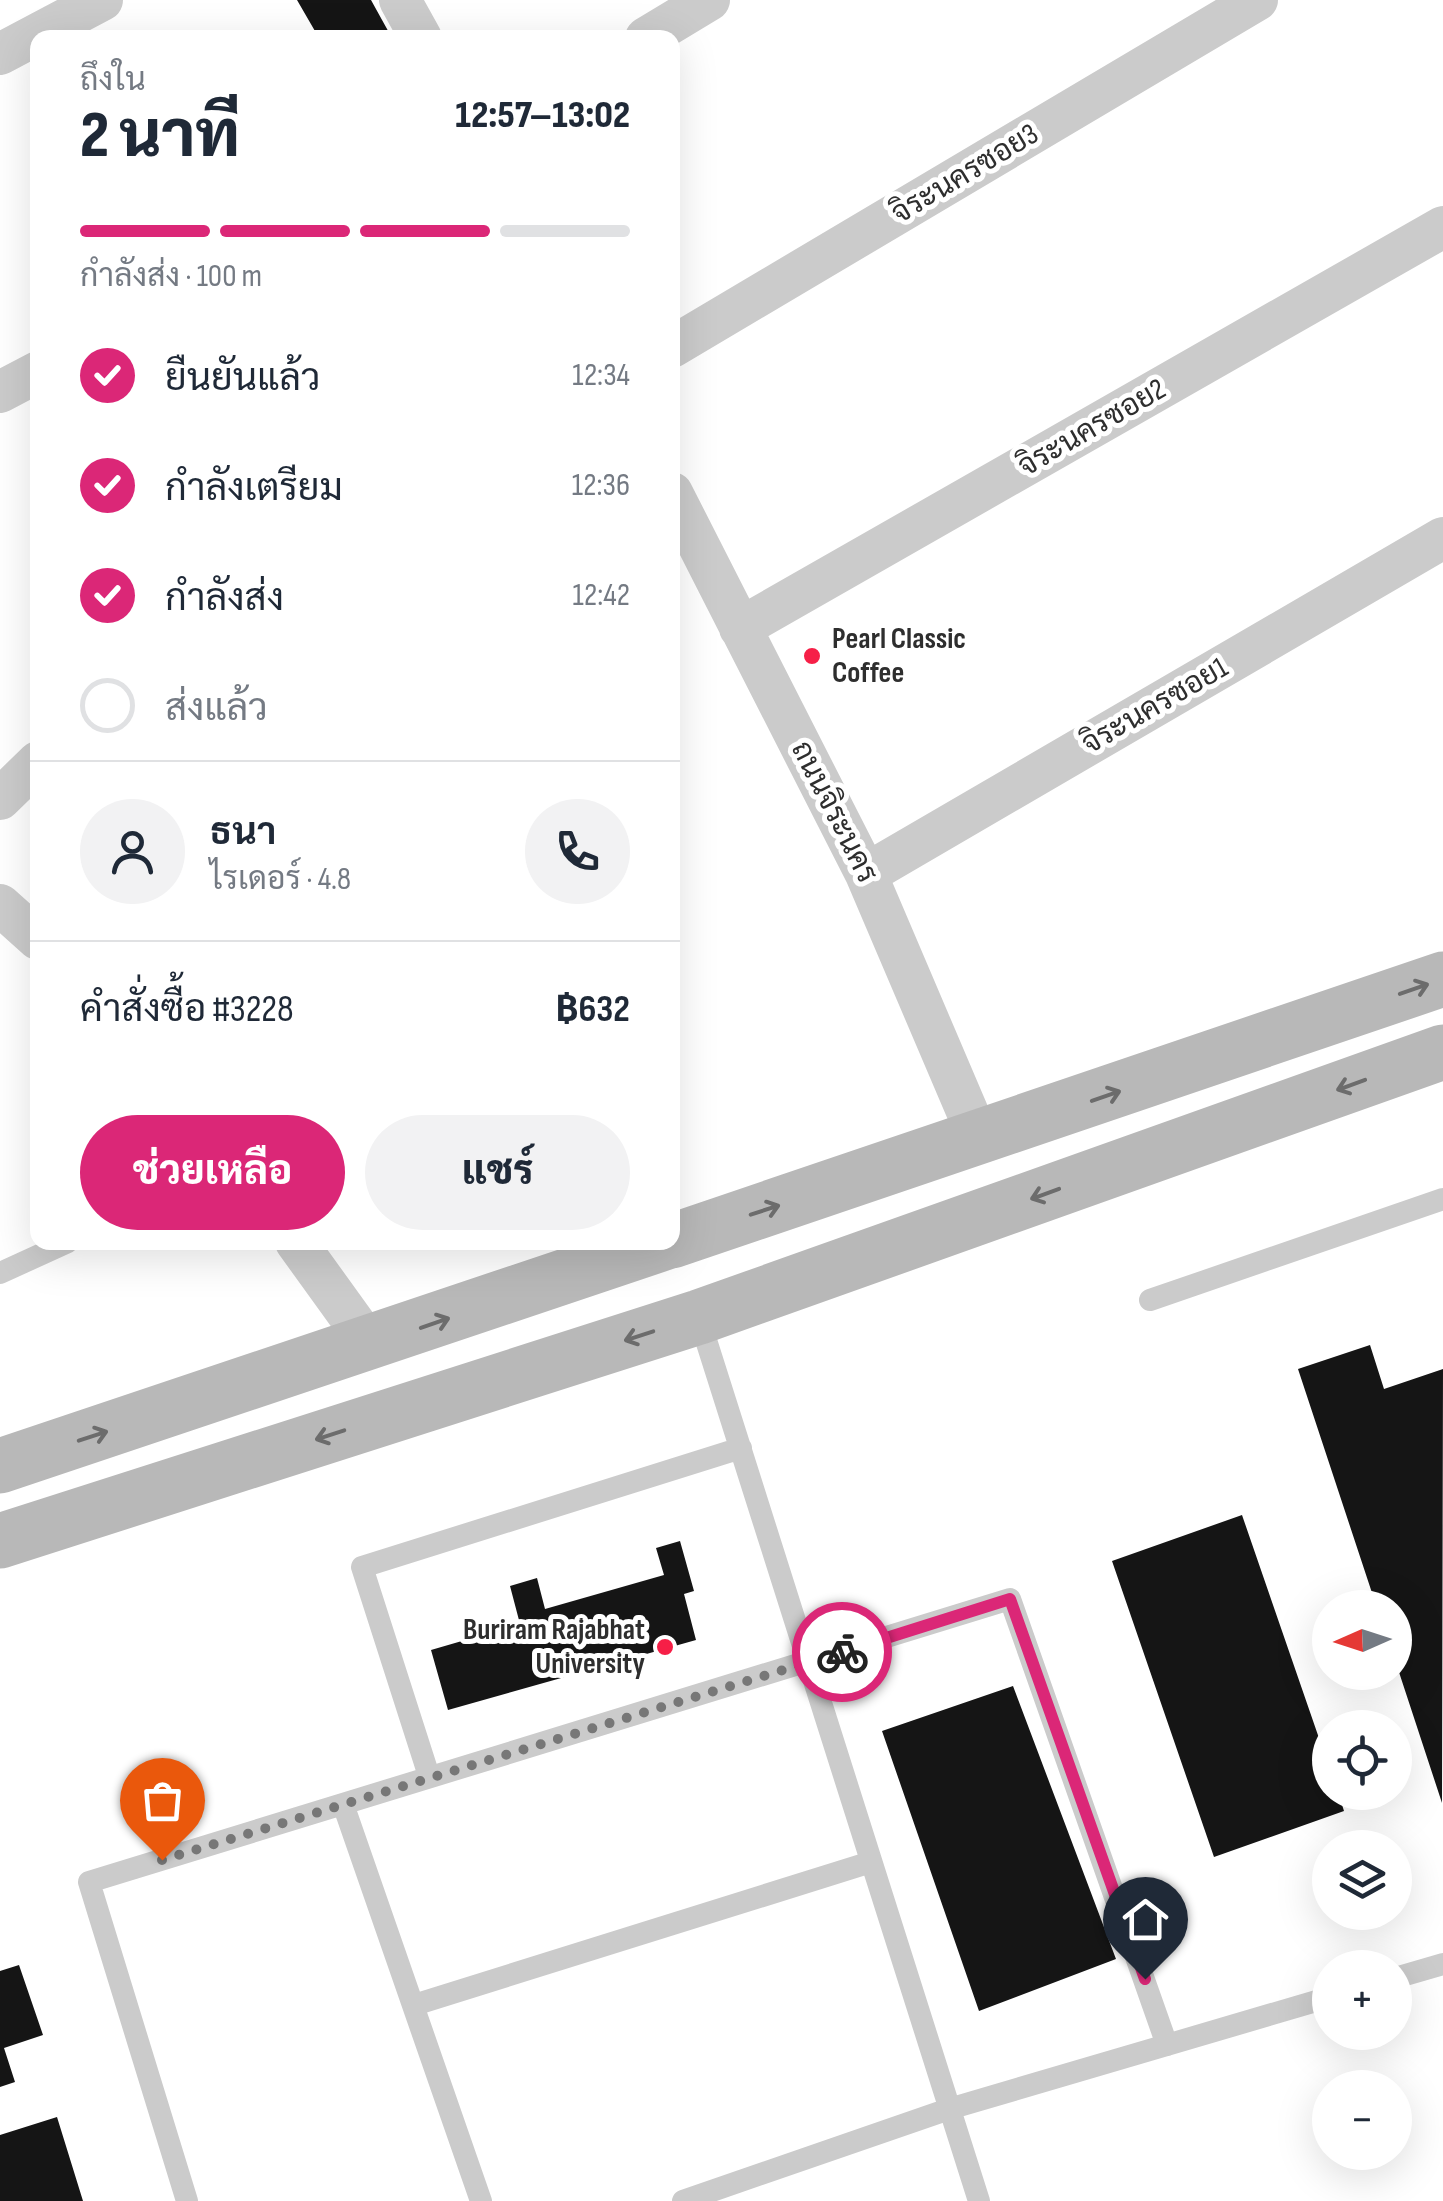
<!DOCTYPE html>
<html lang="th">
<head>
<meta charset="utf-8">
<style>
	:root { --surface:#fff; --page:#f2f2f3; --text:#1f2937; --muted:#747a83; --line:#e0e1e3; --accent:#db2777 }
	body { margin:0; font-family:"Sofia Sans Condensed",Sarabun,sans-serif; background:var(--page); color:var(--text); height:100vh; display:flex; flex-direction:column; font-size:38px; white-space:nowrap }
	* { box-sizing:border-box; margin:0 }
	p { font-size:32px; color:var(--muted) }
	.icon { flex:none; width:55px; height:55px; fill:none; stroke:currentColor; stroke-width:2; stroke-linecap:round; stroke-linejoin:round }
	.map { position:relative; flex:1; overflow:hidden }
	.side { position:absolute; left:30px; top:30px; width:650px; height:1220px; display:flex; flex-direction:column; background:var(--surface); border-radius:20px; box-shadow:0 10px 40px #0002 }
	.side>* { flex:none }
	.needle { width:65px; rotate:267deg }
	.fabs { position:absolute; left:1312px; top:1590px; display:grid; gap:20px }
	.fabs a { display:grid; place-items:center; width:100px; height:100px; border-radius:50%; background:var(--surface); box-shadow:0 10px 40px #0002; font-size:50px }
	.pin { position:absolute; display:grid; place-items:center; width:85px; height:85px; color:#fff; margin:-102px -42px; border-radius:50% 50% 50% 0; rotate:-45deg; box-shadow:0 0 10px #0007 }
	.pin .icon { rotate:45deg }
	.courier { position:absolute; display:grid; place-items:center; width:100px; height:100px; margin:-50px; border:8px solid #db2777; border-radius:50%; background:#fff; color:#222; box-shadow:0 2px 12px #0007 }
	.overview em { font-style:normal; font-weight:800 }
	.overview div { display:flex; flex-direction:column-reverse }
	.overview { display:flex; align-items:center; justify-content:space-between; height:170px; padding:0 50px }
	h1 { font-size:65px; font-weight:800; line-height:75px }
	.bar { display:grid; grid-template-columns:repeat(4,1fr); gap:15px 10px; align-content:center; height:120px; padding:0 50px }
	.bar i { height:12px; border-radius:8px; background:var(--line) }
	.bar .current { background:var(--accent) }
	.bar p { grid-column:span 4 }
	.line { display:flex; align-items:center; gap:25px; padding:0 50px; border-top:2px solid var(--line) }
	.line div { flex:1 }
	.round { display:grid; place-items:center; flex:none; width:105px; height:105px; border-radius:52px; background:var(--page) }
	ol { padding:0 50px; list-style:none }
	li { display:flex; align-items:center; gap:30px; height:110px }
	li p { margin-inline-start:auto }
	li .icon { padding:10px; border-radius:50%; background:var(--accent); color:#fff; stroke-width:4 }
	li:last-child { color:var(--muted) }
	li i { width:55px; height:55px; border:5px solid var(--line); border-radius:50% }
	.action { display:flex; gap:20px; margin-top:auto; padding:20px 50px }
	.action a { flex:1; height:115px; border-radius:60px; background:var(--accent); color:#fff; font-size:40px; font-weight:800; line-height:115px; text-align:center }
	.action a+a { background:var(--page); color:var(--text) }
	.map>svg:first-child { display:block }
</style>
</head>
<body>
<div class="map">
<svg width="1443" height="2201" viewBox="0 0 1443 2201">
	<rect width="100%" height="100%" fill="#fff"/>
	<path fill="#151515" d="M297 0H371L392 38H319Z
		M1370 1345 1384 1389 1443 1369 1442 1803 1395 1660V1608H1377L1298 1369Z
		M1242 1515 1330 1770V1792H1338L1344 1811 1214 1857 1112 1561Z
		M680 1541 694 1591 684 1594 696 1640 448 1710 431 1650 520 1624 510 1586 537 1578 545 1609 664 1575 656 1548Z
		M1013 1686 1116 1959 979 2011 882 1731Z
		M19 1965 43 2035 4 2048 15 2082 0 2087V1971Z
		M57 2117 83 2201H0V2135Z"/>
	<g fill="none" stroke-linecap="round" stroke-linejoin="round">
		<path stroke="#cbcbcb" stroke-width="22" d="M0 1273 68 1242
			M1150 1300 1443 1199
			M699 1318 979 2201
			M429 1776 362 1567 741 1448
			M343 1804 481 2201
			M1395 1978 1443 1964
			M414 2005 871 1862
			M187 2201 89 1882 1010 1599 1167 2045
			M683 2201 949 2109 1330 1997"/>
		<path stroke="#cbcbcb" stroke-width="42" d="M400 0 421 38
			M646 38 709 0
			M0 54 102 0
			M672 347 1257 0
			M0 392 38 372
			M672 493 866 874 979 1139
			M740 628 1443 227
			M0 799 38 762
			M866 874 1443 538
			M0 905 38 939
			M296 1242 371 1346"/>
		<path stroke="#b8b8b8" stroke-width="55" d="M672 1241 1443 979
			M0 1466 667 1242
			M0 1541 699 1317 1443 1052"/>
	</g>
	<defs><path id="oneway-shaft" d="M-6 0H5M1.5-3L5.5 0L1.5 3" fill="none" stroke-width="1.6" stroke-linecap="round" stroke-linejoin="round" transform="scale(2.5)"/></defs>
	<g stroke="#6c6c6c">
		<use href="#oneway-shaft" transform="translate(1414 989) rotate(-19)"/>
		<use href="#oneway-shaft" transform="translate(1351 1085) rotate(160)"/>
		<use href="#oneway-shaft" transform="translate(1106 1096) rotate(-19)"/>
		<use href="#oneway-shaft" transform="translate(1045 1194) rotate(160)"/>
		<use href="#oneway-shaft" transform="translate(765 1210) rotate(-18)"/>
		<use href="#oneway-shaft" transform="translate(435 1323) rotate(-19)"/>
		<use href="#oneway-shaft" transform="translate(639 1336) rotate(162)"/>
		<use href="#oneway-shaft" transform="translate(330 1435) rotate(162)"/>
		<use href="#oneway-shaft" transform="translate(93 1436) rotate(-18)"/>
	</g>
	<g fill="none" stroke-linecap="round" stroke-linejoin="round">
		<path stroke="#777" stroke-width="10" stroke-dasharray="0 18" d="M162 1860 842 1652"/>
		<path stroke="#db2777" stroke-width="12" d="M842 1652 1010 1599 1145 1979"/>
	</g>
	<g fill="#f61f47" stroke="#fff" stroke-width="4">
		<circle cx="812" cy="656" r="10"/>
		<circle cx="665" cy="1647" r="10"/>
	</g>
	<g text-anchor="middle" dominant-baseline="central" stroke-width="10" stroke-linejoin="round" paint-order="stroke">
		<g font-size="30" fill="#2e2e2e" stroke="#fff">
			<text transform="translate(965 174) rotate(-31)">จิระนครซอย3</text>
			<text transform="translate(1092 428) rotate(-30)">จิระนครซอย2</text>
			<text transform="translate(1155 706) rotate(-30)">จิระนครซอย1</text>
			<text transform="translate(834 812) rotate(63)">ถนนจิระนคร</text>
		</g>
		<g font-size="30" font-weight="bold" fill="#2e2e2e" stroke="#fff" text-anchor="start">
			<text x="832" y="639">Pearl Classic<tspan x="832" dy="34">Coffee</tspan></text>
			<text x="645" y="1630" text-anchor="end">Buriram Rajabhat<tspan x="645" dy="34">University</tspan></text>
		</g>
	</g>
</svg>
<div class="fabs">
<a><svg class="needle" viewBox="-14 -14 28 28"><path d="M0-13l5 13h-10z" fill="#e53935"/><path d="M0 13l5-13h-10z" fill="#747a83"/></svg></a>
<a><svg class="icon" aria-label="locate" viewBox="0 0 24 24"><circle cx="12" cy="12" r="6"/><path d="M12 2v4M12 18v4M2 12h4M18 12h4"/></svg></a>
<a><svg class="icon" aria-label="layers" viewBox="0 0 24 24"><path d="M12 4l9 5-9 5-9-5zM3 14l9 5 9-5"/></svg></a>
<a>+</a>
<a>−</a>
</div>
<div class="pin" style="left:162px;top:1860px;background:#ea580c"><svg class="icon" aria-label="bag" viewBox="0 0 24 24"><path d="M5 8h14l-1 12H6zM9 8a3 3 0 0 1 6 0"/></svg></div>
<div class="pin" style="left:1145px;top:1979px;background:#1f2937"><svg class="icon" aria-label="home" viewBox="0 0 24 24"><path d="M3 11l9-7 9 7M6 9v11h12V9"/></svg></div>
<div class="courier" style="left:842px;top:1652px"><svg class="icon" aria-label="bike" viewBox="0 0 24 24"><circle cx="6" cy="16" r="4"/><circle cx="18" cy="16" r="4"/><path d="M6 16l4-8h5l3 8M10 8l3 8H6M13 5h3"/></svg></div>
<section class="side">
<div class="overview"><div><h1>2 นาที</h1><p>ถึงใน</p></div><em>12:57–13:02</em></div>
<div class="bar"><i class="current"></i><i class="current"></i><i class="current"></i><i></i><p>กำลังส่ง · 100 m</p></div>
<ol>
<li><svg class="icon" aria-label="check" viewBox="0 0 24 24"><path d="M5 12l5 5 9-10"/></svg>ยืนยันแล้ว<p>12:34</p></li>
<li><svg class="icon" aria-label="check" viewBox="0 0 24 24"><path d="M5 12l5 5 9-10"/></svg>กำลังเตรียม<p>12:36</p></li>
<li><svg class="icon" aria-label="check" viewBox="0 0 24 24"><path d="M5 12l5 5 9-10"/></svg>กำลังส่ง<p>12:42</p></li>
<li><i></i>ส่งแล้ว</li>
</ol>
<div class="line" style="height:180px"><a class="round"><svg class="icon" aria-label="person" viewBox="0 0 24 24"><circle cx="12" cy="8" r="4"/><path d="M4 21q1-7 8-7t8 7"/></svg></a><div><b>ธนา</b><p>ไรเดอร์ · 4.8</p></div><a class="round"><svg class="icon" aria-label="phone" viewBox="0 0 24 24"><path d="M5 4h4l2 5-3 2q2 4 5 5l2-3 5 2v4C11 20 4 13 5 4z"/></svg></a></div>
<div class="line" style="height:130px"><div>คำสั่งซื้อ #3228</div><b>฿632</b></div>
<div class="action"><a>ช่วยเหลือ</a><a>แชร์</a></div>
</section>
</div>
</body>
</html>
